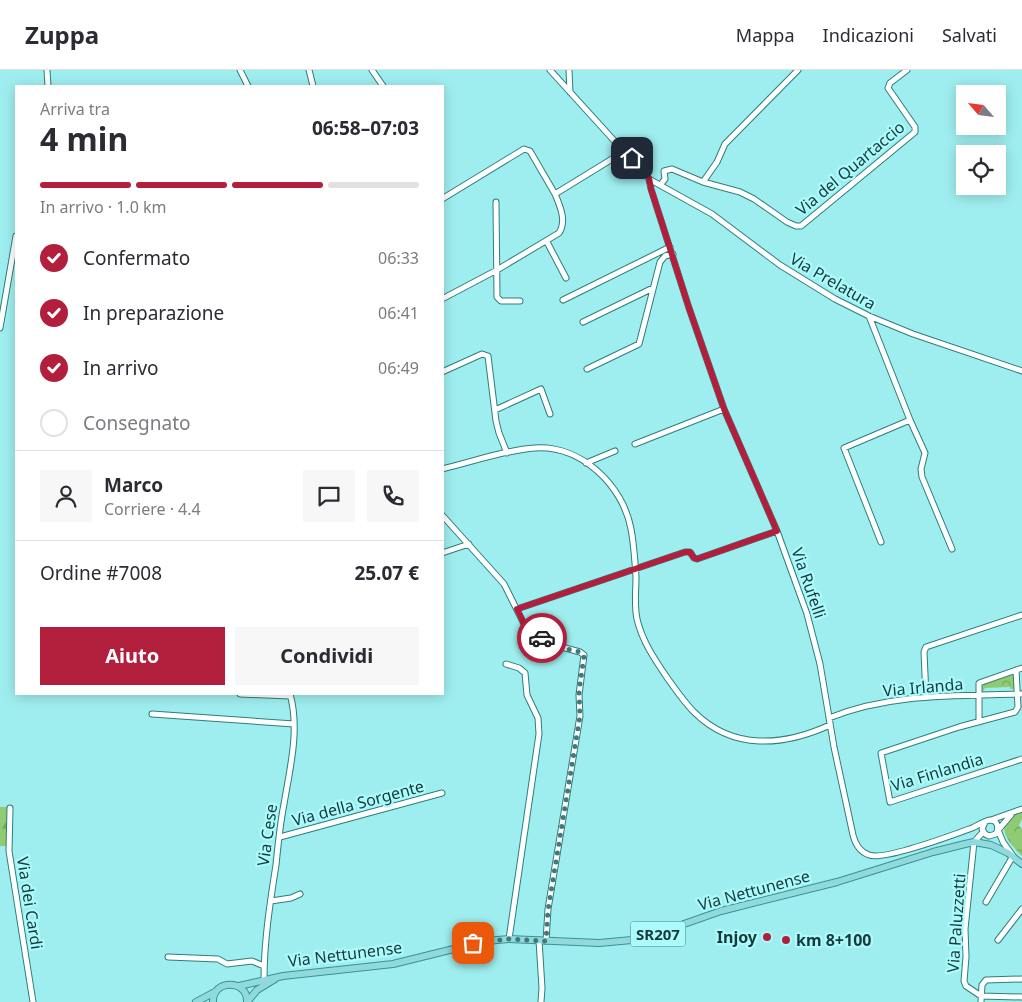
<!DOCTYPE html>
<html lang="it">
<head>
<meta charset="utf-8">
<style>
	:root { --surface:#fff; --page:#f7f7f7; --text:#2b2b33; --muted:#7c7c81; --line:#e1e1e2; --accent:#b21f3c }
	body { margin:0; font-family:"Noto Sans",sans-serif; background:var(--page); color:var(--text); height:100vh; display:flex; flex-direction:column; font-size:19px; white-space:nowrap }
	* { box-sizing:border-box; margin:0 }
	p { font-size:16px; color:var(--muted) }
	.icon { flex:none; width:28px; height:28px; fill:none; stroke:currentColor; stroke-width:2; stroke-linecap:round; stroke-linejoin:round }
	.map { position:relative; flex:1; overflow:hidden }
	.details { position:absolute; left:15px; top:15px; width:429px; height:610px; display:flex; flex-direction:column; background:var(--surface); border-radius:0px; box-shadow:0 2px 12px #0003 }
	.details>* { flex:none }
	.needle { width:32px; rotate:298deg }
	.fabs { position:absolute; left:956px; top:15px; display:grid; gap:10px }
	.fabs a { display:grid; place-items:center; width:50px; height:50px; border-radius:0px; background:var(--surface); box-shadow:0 2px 12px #0003; font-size:25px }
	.pin { position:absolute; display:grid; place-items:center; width:42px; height:42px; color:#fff; margin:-21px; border-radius:10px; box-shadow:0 2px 8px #0006 }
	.courier { position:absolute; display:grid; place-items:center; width:50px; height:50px; margin:-25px; border:4px solid #b21f3c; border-radius:50%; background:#fff; color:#222; box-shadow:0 1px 6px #0007 }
	.headline em { font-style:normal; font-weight:700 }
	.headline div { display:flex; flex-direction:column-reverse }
	.headline { display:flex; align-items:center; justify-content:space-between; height:85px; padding:0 25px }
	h1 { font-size:32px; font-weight:700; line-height:38px }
	.bar { display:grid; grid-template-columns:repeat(4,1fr); gap:8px 5px; align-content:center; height:60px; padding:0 25px }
	.bar i { height:6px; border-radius:4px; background:var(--line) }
	.bar .current { background:var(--accent) }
	.bar p { grid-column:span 4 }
	.line { display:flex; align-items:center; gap:12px; padding:0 25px; border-top:1px solid var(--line) }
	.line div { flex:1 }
	.round { display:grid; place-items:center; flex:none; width:52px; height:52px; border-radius:0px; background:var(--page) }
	ol { padding:0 25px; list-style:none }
	li { display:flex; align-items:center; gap:15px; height:55px }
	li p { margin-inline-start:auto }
	li .icon { padding:5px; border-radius:50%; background:var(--accent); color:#fff; stroke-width:4 }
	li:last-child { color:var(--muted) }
	li i { width:28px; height:28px; border:2px solid var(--line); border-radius:50% }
	.action { display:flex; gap:10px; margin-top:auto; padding:10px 25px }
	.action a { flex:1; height:58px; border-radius:0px; background:var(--accent); color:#fff; font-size:20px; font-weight:700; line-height:58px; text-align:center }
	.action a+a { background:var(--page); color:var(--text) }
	header { display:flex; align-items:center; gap:30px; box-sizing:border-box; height:70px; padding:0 25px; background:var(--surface); border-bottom:1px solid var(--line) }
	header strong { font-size:24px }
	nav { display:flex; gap:28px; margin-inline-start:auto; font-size:18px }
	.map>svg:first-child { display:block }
</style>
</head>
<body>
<header>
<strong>Zuppa</strong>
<nav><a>Mappa</a><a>Indicazioni</a><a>Salvati</a></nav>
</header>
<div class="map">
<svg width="1022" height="932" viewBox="0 0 1022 932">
	<defs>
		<pattern id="forest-firs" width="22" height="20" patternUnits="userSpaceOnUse" patternTransform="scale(1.25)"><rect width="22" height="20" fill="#8ecb73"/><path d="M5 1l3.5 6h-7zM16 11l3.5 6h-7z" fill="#73a65f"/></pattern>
		<pattern id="park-crowns" width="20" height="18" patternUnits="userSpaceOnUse" patternTransform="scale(1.25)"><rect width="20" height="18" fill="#8ecb73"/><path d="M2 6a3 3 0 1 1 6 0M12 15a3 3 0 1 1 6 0" fill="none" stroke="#73a65f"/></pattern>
	</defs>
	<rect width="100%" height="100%" fill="#9feeef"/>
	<path fill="url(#forest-firs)" d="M0 737H8L7 776H0Z"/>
	<path fill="url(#park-crowns)" d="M1010 604 1014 606 1015 619H1010V617L985 618 983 621H980L981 614Z
		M1022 742V749L1019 755 1022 760V786C1007 771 991 753 1022 742Z"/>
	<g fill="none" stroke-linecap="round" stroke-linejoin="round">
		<defs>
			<path id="minor" d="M47 0 48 16
				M240 0 248 16
				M309 0 313 16
				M372 0 383 16
				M550 0 649 109 651 119 689 238 724 339 777 461 807 544 820 594 834 677 853 765C855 773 860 782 869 785 884 791 953 765 972 758 977 756 984 751 990 750 998 750 999 758 996 764L989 766 985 764 982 759 985 752
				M569 0 570 22
				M649 109 712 144 780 195 835 229 869 246 913 264 1022 301
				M703 112 717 92 725 74 798 0
				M661 114 665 109 664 101 672 99 703 112 740 122 754 129 787 152 796 156H801L915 62V57L888 18 890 13 907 0
				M442 129 524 79 530 81 555 124 625 81
				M496 132 497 227 501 231H520
				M547 172 566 208
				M442 229 497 200 559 163C567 151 560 136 555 124
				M563 230 670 177
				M869 246 910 350 844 378 881 472
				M583 252 653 218
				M0 258 16 166
				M587 299 639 274 660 192 665 186 673 184
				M442 302 482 284 488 286 496 351 499 363 507 383
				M495 340 541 319 550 344
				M910 350 925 383 921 399 922 407 952 479
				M635 374 724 339
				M586 393 615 381
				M442 399C472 392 505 380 535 378 581 375 623 415 631 459 634 475 635 491 636 507 636 521 634 535 637 549 642 571 655 590 668 609 676 620 684 632 694 642 733 681 784 676 830 655
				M442 445 504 514 527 560 558 576 580 582 584 585 579 625 580 646 548 839 546 871
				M442 483 469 474
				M517 539 685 482H690L694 488 697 489 777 461
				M506 594 519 598 525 603 527 625 538 648 539 664 509 869
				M1016 600 1018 637 1015 642 959 657 881 683 890 732 1022 689
				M240 624 290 626
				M926 627 924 582 926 577 1022 545
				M152 644 294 654
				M829 648C891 623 956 626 1022 624
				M979 652V613L1022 598
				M10 738 9 781 33 932
				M991 750 1022 739
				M999 759 1011 745
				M280 767 442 723
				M271 831 291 828 300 824
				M986 832 1013 786 1003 772 998 760
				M539 870 542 918 541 932
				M998 870 1022 839
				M168 887 218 889 227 894 252 891 264 896
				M264 910C264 871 270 833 276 795 278 775 280 754 284 734 290 698 300 659 290 624
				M981 926 966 916 964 911 966 887 965 859 974 772 983 762
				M981 926 1022 927
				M981 932 982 915 986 910 1022 909"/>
			<path id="major" d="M239 916 283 906 393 894 486 871 509 869 599 873 632 870 664 861 721 841 837 812 933 782 965 774 974 772 991 775 1008 783 1022 794
				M248 931 257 920 275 909
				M196 932 215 922
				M213 932C212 909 248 909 247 932"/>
		</defs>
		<use href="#minor" stroke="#2c7e7f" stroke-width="7"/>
		<use href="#major" stroke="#379293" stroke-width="8"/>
		<use href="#minor" stroke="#fff" stroke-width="5"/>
		<use href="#major" stroke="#91dadc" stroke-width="6"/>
	</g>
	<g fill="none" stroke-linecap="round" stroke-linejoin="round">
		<path stroke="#477879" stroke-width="5" stroke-dasharray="0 9" d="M473 873 509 869 546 871 548 840 580 646 579 622 584 586 580 582 562 578 542 568"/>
		<path stroke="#b21f3c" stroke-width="6" d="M542 568 527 560 517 539 685 482H690L694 488 697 489 777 461 724 339 689 238 651 119 649 108 632 88"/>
	</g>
	<g fill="#b21f3c" stroke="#acfbfc" stroke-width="2">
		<circle cx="767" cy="867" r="5"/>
		<circle cx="786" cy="870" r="5"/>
	</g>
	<g text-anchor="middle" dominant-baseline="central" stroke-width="4.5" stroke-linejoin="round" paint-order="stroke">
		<rect fill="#acfbfc" stroke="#447374" stroke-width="1" x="630.5" y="851.5" width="55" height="25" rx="4"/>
		<g font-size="15" font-weight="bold" fill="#183939">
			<text x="658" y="864">SR207</text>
		</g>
		<g font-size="16" fill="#183939" stroke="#acfbfc">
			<text transform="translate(850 98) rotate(-40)">Via del Quartaccio</text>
			<text transform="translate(833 211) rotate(30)">Via Prelatura</text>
			<text transform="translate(809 513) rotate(71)">Via Rufelli</text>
			<text transform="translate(923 617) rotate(-5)">Via Irlanda</text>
			<text transform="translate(937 702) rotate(-17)">Via Finlandia</text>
			<text transform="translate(358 733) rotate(-15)">Via della Sorgente</text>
			<text transform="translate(267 765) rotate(-82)">Via Cese</text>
			<text transform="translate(754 820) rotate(-15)">Via Nettunense</text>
			<text transform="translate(30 833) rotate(81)">Via dei Cardi</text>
			<text transform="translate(956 853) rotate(-86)">Via Paluzzetti</text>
			<text transform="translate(345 884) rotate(-7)">Via Nettunense</text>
		</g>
		<g font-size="16" font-weight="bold" fill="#183939" stroke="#acfbfc" text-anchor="end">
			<text x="757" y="867">Injoy</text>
			<text x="796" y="870" text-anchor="start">km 8+100</text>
		</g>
	</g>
</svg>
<div class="fabs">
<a><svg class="needle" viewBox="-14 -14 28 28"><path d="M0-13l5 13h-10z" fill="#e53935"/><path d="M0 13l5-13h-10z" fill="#7c7c81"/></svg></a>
<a><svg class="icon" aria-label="locate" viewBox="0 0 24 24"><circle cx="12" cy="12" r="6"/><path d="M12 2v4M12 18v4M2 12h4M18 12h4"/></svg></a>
</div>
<div class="pin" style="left:473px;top:873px;background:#ea580c"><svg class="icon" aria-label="bag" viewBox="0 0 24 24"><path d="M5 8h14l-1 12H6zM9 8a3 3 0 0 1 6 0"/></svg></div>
<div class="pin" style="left:632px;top:88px;background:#1f2937"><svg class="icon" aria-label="home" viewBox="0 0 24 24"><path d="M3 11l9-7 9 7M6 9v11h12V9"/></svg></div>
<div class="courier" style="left:542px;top:568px"><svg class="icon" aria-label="car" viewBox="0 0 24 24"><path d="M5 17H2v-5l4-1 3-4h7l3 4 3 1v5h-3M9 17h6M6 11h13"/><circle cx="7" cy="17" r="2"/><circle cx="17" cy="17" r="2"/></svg></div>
<section class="details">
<div class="headline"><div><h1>4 min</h1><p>Arriva tra</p></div><em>06:58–07:03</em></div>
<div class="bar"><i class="current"></i><i class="current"></i><i class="current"></i><i></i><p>In arrivo · 1.0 km</p></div>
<ol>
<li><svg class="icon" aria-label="check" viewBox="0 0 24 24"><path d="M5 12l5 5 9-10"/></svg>Confermato<p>06:33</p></li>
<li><svg class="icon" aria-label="check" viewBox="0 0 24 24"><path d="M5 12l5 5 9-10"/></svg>In preparazione<p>06:41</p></li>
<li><svg class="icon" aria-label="check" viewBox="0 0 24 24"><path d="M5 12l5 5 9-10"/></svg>In arrivo<p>06:49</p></li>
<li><i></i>Consegnato</li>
</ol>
<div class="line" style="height:90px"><a class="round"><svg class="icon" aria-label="person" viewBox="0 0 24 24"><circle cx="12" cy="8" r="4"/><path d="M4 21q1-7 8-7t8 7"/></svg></a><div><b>Marco</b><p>Corriere · 4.4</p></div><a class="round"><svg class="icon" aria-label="chat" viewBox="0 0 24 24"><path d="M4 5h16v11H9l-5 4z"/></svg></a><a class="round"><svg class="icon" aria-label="phone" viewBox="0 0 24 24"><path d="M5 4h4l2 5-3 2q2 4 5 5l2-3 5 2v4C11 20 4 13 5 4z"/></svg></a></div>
<div class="line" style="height:65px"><div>Ordine #7008</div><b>25.07 €</b></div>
<div class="action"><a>Aiuto</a><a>Condividi</a></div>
</section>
</div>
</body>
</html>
